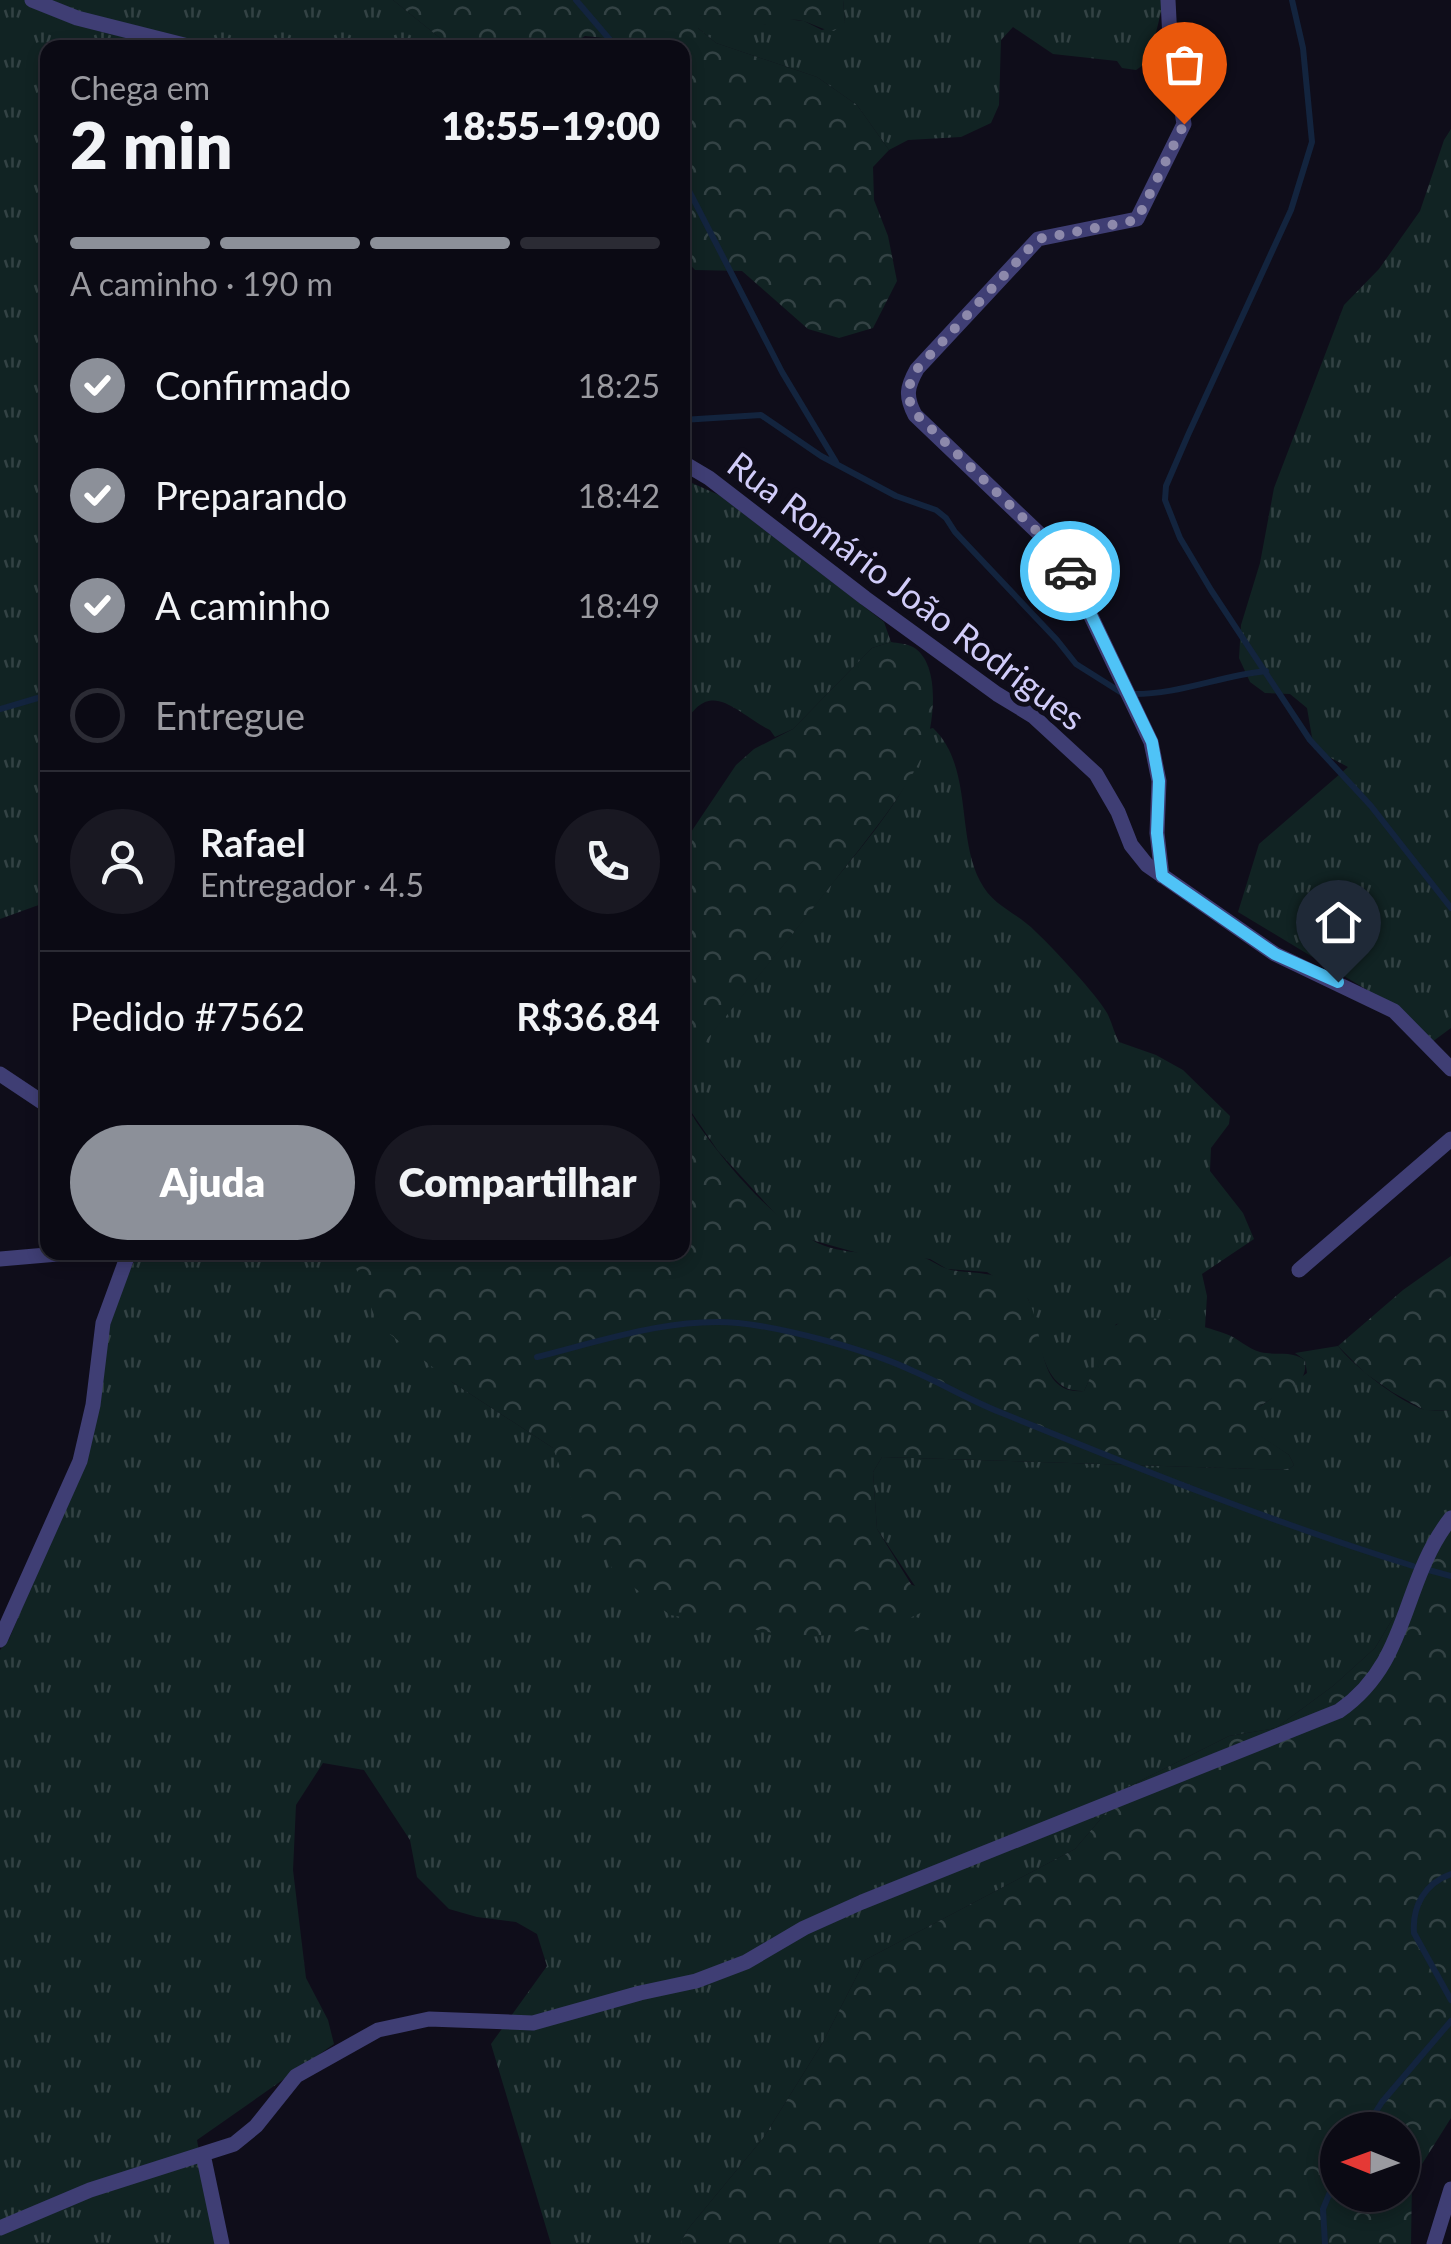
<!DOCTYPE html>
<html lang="pt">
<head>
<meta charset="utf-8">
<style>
	:root { --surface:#0b0a14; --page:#191822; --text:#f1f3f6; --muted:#9a9aa0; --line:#2b2b34; --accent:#8c9099 }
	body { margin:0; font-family:Lato,sans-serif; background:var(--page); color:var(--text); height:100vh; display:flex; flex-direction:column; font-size:38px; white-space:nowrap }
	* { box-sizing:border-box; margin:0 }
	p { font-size:32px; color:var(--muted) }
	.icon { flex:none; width:55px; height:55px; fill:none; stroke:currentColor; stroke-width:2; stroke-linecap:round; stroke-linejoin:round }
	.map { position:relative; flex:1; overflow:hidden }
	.sheet { position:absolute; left:40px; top:40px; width:650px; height:1220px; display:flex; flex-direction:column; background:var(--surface); border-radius:20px; box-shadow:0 5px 15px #0003,0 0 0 2px var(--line) }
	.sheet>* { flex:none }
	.needle { width:65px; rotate:271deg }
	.buttons { position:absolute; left:1320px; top:2112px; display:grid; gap:20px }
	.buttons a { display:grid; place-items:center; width:100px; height:100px; border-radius:50%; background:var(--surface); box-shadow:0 5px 15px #0003,0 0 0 2px var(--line); font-size:50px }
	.pin { position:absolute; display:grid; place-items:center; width:85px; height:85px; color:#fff; margin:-102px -42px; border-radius:50% 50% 50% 0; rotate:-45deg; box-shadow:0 0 10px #0007 }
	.pin .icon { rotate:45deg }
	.courier { position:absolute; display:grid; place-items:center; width:100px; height:100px; margin:-50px; border:8px solid #4fc3f7; border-radius:50%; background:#fff; color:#222; box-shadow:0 2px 12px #0007 }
	.head em { font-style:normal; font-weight:800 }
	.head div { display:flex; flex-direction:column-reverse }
	.head { display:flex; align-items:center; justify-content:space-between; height:170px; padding:0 30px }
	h1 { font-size:65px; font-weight:800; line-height:75px }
	.bar { display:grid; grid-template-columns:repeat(4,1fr); gap:15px 10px; align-content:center; height:120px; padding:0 30px }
	.bar i { height:12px; border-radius:8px; background:var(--line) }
	.bar .current { background:var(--accent) }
	.bar p { grid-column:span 4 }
	.line { display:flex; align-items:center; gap:25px; padding:0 30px; border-top:2px solid var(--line) }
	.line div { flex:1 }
	.round { display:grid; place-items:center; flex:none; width:105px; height:105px; border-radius:52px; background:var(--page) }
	ol { padding:0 30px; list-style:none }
	li { display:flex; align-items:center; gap:30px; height:110px }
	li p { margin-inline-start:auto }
	li .icon { padding:10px; border-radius:50%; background:var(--accent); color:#fff; stroke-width:4 }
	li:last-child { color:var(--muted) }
	li i { width:55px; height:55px; border:5px solid var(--line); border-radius:50% }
	.action { display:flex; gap:20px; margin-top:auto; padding:20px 30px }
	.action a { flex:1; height:115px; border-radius:60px; background:var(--accent); color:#fff; font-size:40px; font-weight:800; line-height:115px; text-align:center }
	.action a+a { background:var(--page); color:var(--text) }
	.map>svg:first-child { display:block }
</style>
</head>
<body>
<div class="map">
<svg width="1451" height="2244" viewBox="0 0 1451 2244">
	<defs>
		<pattern id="grass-tufts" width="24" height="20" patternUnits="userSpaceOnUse" patternTransform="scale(2.5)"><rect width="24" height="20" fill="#112323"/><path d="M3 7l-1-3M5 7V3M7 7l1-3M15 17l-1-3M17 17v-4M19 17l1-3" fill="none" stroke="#334244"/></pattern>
		<pattern id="forest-crowns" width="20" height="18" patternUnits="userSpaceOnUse" patternTransform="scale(2.5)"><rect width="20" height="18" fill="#112323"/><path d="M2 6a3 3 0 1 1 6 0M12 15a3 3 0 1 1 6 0" fill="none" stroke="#334244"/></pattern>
	</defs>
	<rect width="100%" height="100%" fill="#0f0d1a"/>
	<path fill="url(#grass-tufts)" d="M0 0H393L451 47 48 48 47 902 0 919Z
		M843 0H1164L1149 61 1136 70 1122 68 1117 61 1053 54 1013 27 1001 40 999 105 991 123 961 137 908 140 889 150 857 105 817 77 716 43 698 28V16L708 14 763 25 785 19 804 21 822 30 845 22Z
		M1451 129V1028L1432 1042 1387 1002 1238 912 1259 844 1348 767 1314 749 1307 708 1290 694 1265 693 1250 682 1239 658 1241 625 1260 563 1274 488 1344 305 1379 269 1420 211 1444 140Z
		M683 479 719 495 884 622 891 642 872 648 793 729 775 737 770 730C735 713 710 675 683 727Z
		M933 728C973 766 956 835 980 881 993 907 1017 912 1036 932 1052 947 1098 996 1107 1013 1112 1022 1114 1033 1119 1042L1156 1055 1183 1070 1230 1116 1229 1124 1211 1148 1210 1171 1243 1213 1254 1239 1202 1274 1207 1296 1205 1328 1166 1320 1116 1324 1084 1391C1038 1393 1041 1331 1028 1299L987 1272 947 1269 930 1259 858 1253 808 1239 782 1221 718 1151 683 1100 682 1068C732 1009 780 950 827 890 865 842 914 789 929 729Z
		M139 1253H350L452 1382 553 1448 915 1586 877 1529 873 1472 882 1457 1288 1470 1294 1465 1289 1455 1260 1436 1258 1408 1307 1373 1305 1360 1295 1353 1338 1346C1352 1365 1403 1405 1426 1410 1433 1412 1444 1410 1451 1410V1522L1375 1648 1333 1686 1276 1728 1229 1736 1128 1787 1075 1849 865 1960 823 2042 764 2137 688 2229 680 2244H551L491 2044 547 1966 537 1934 516 1922 477 1917 449 1909 417 1877 410 1840 364 1770 323 1763 296 1805 293 1870 306 1978 328 2020 334 2044 197 2140 215 2244H0V1650L9 1639 86 1458 107 1330 121 1285Z"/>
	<path fill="url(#forest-crowns)" fill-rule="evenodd" d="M393 0H843L845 22 834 31C822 30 814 24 803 21 788 17 777 24 763 25 741 27 720 12 699 16L698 28 716 43 817 77 857 105 889 150 873 167 874 200 888 236 897 281 873 328 839 338 808 329 742 271 695 270 683 257 682 48 605 47 604 38 585 36 568 47H451Z
		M891 642C898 643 907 644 913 647 942 664 934 727 923 754 905 794 864 843 836 879 786 943 735 1006 683 1068V844L736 765 754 749 793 729 872 648Z
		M683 1100C707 1144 777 1229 825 1246 855 1256 885 1252 916 1256 929 1257 938 1267 951 1270 975 1274 996 1271 1017 1286 1051 1311 1027 1396 1084 1391 1094 1374 1100 1339 1113 1327 1135 1308 1201 1324 1226 1334 1238 1338 1248 1349 1260 1352 1277 1356 1290 1350 1305 1360 1309 1389 1278 1391 1259 1407L1261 1436 1289 1455 1294 1465 1288 1470 882 1457 873 1472 877 1529 927 1610 890 1627 803 1638 670 1615 615 1573 573 1502 553 1448 452 1382 378 1325 350 1253 682 1252Z
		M1451 1256V1410L1426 1411 1392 1392 1365 1373 1338 1346 1403 1290Z
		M1451 1522V2118L1412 2180 1411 2244H680L688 2229 764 2137 823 2042 865 1960 1075 1849 1128 1787 1229 1736 1276 1728 1333 1686 1375 1648ZM1338 2130H1402V2195H1338Z"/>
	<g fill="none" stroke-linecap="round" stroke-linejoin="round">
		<path stroke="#13243e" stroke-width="6" d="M576 0 617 48
			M1292 0 1303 48 1312 142 1291 210 1188 435 1166 486 1165 500 1180 538 1211 590 1310 740 1371 806 1451 908
			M682 177 782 372 836 462
			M682 420 761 415 821 456 896 496 936 510 946 518 955 532 1057 640 1076 664 1122 693
			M1131 694C1178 695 1219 676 1266 671
			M0 709 48 695
			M537 1357C601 1341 671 1317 738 1323 786 1328 869 1350 913 1371 943 1384 971 1401 1002 1413 1137 1468 1274 1523 1413 1566
			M1425 1569 1451 1576
			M1451 1874C1425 1883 1412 1906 1414 1933L1451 2000
			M1364 2130 1382 2102 1451 2021
			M1325 2244 1323 2209 1338 2173"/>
		<path stroke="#3f3e74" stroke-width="15" d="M32 0 77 18 196 48
			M682 462 709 478 865 598 997 694 1033 716 1096 774 1118 812 1131 845 1147 865 1275 954 1394 1011 1451 1069
			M1162 876 1157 833 1159 781 1151 742 1069 570 1050 544 915 415C905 396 907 387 917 369L1038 239 1137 219 1184 124 1170 39 1168 0
			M0 1074 48 1106
			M0 1259 81 1252
			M1299 1270 1451 1139
			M0 1640 80 1461 93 1405 103 1323 129 1252
			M203 2154 222 2244
			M0 2228 90 2190 234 2144 256 2126 296 2076 378 2030 429 2019 533 2023 640 1993 696 1981 746 1962 804 1928 862 1902 1339 1711C1411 1661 1400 1583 1451 1518
			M1434 2244 1451 2189"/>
	</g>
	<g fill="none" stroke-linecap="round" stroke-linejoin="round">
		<path stroke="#8d89ab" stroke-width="10" stroke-dasharray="0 18" d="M1070 571 1050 544 916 414C905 396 907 387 917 369L1038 239 1137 220 1184 124"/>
		<path stroke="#4fc3f7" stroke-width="12" d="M1070 571 1152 742 1159 781 1157 833 1162 876 1275 954 1338 982"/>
	</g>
	<g text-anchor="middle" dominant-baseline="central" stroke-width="10" stroke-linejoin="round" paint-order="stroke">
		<g font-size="35" fill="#d1ccf9" stroke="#0f0d1a">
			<text transform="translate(907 590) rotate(37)">Rua Romário João Rodrigues</text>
		</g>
	</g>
</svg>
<div class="buttons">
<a><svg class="needle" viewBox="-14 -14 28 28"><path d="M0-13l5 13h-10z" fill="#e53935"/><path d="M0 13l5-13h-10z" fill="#9a9aa0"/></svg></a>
</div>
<div class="pin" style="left:1184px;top:124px;background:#ea580c"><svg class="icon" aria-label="bag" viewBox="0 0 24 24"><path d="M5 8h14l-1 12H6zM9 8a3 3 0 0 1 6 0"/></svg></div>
<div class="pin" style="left:1338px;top:982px;background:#1f2937"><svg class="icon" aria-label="home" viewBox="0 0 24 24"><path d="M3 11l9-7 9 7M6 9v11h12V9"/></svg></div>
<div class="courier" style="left:1070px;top:571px"><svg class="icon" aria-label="car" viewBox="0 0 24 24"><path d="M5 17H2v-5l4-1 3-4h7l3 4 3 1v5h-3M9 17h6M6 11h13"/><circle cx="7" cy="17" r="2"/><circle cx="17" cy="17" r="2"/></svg></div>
<section class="sheet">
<div class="head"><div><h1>2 min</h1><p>Chega em</p></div><em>18:55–19:00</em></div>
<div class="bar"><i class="current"></i><i class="current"></i><i class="current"></i><i></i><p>A caminho · 190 m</p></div>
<ol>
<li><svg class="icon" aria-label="check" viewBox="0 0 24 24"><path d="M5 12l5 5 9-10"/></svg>Confirmado<p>18:25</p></li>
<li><svg class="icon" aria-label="check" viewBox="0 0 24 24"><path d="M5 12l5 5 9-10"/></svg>Preparando<p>18:42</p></li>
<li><svg class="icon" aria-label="check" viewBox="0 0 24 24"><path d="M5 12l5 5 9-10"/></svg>A caminho<p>18:49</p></li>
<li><i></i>Entregue</li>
</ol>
<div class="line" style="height:180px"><a class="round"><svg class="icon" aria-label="person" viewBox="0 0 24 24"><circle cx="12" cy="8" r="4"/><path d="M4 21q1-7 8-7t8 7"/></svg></a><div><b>Rafael</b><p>Entregador · 4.5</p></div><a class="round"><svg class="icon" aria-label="phone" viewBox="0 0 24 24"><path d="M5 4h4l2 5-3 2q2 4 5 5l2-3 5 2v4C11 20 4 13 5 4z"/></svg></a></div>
<div class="line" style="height:130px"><div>Pedido #7562</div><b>R$36.84</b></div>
<div class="action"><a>Ajuda</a><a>Compartilhar</a></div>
</section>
</div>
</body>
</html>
